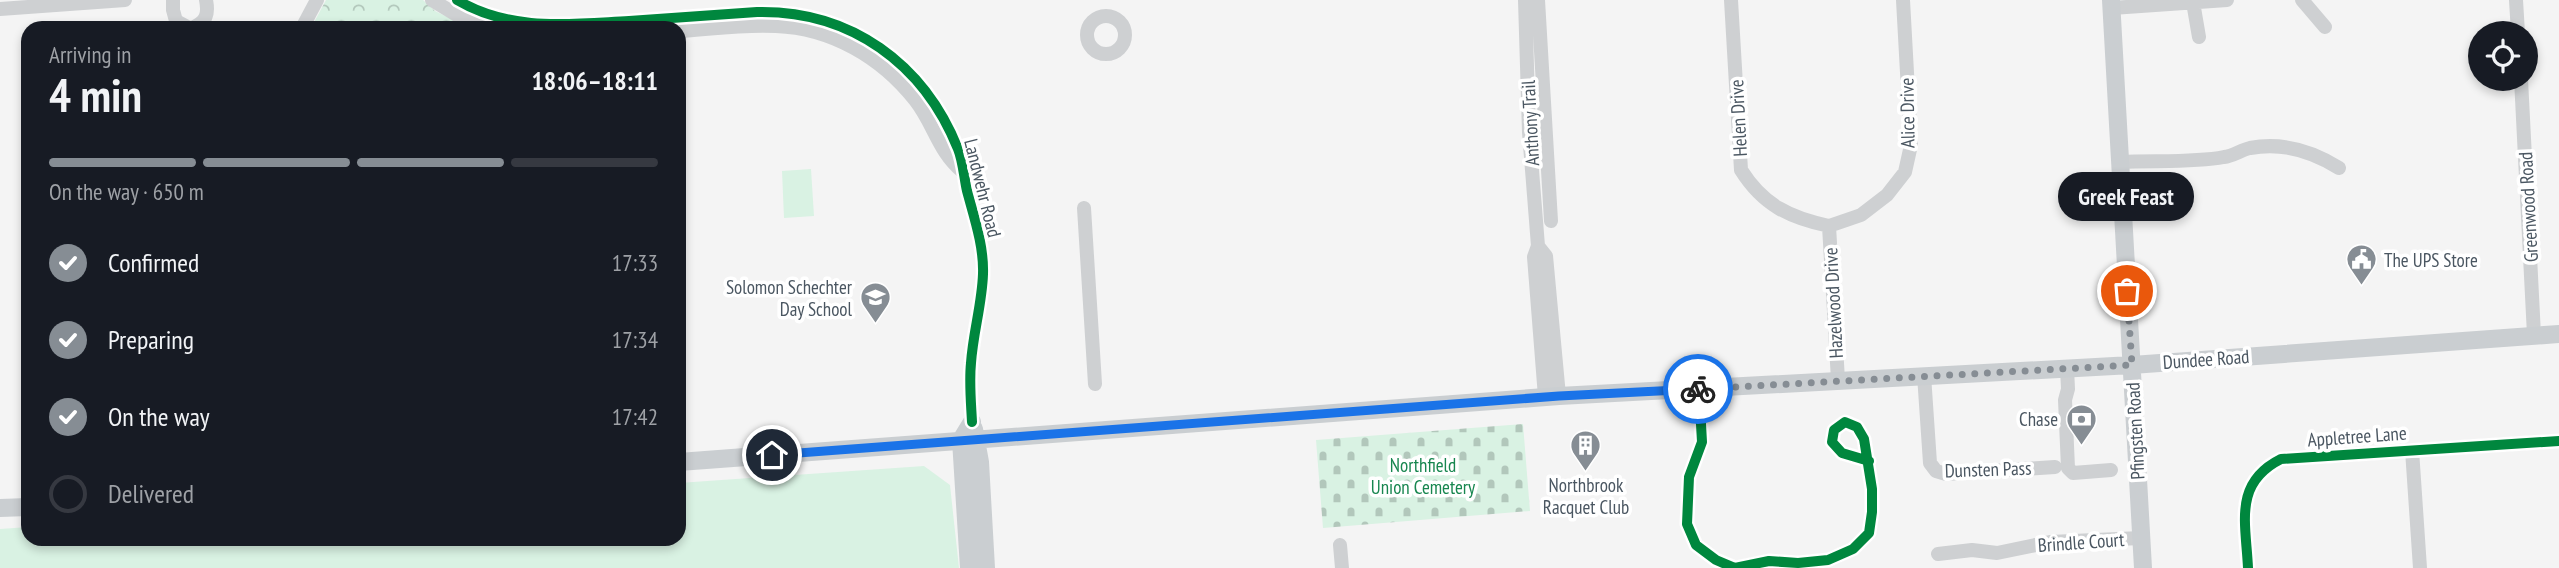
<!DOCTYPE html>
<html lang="en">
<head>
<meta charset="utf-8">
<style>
	:root { --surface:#171b24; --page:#242831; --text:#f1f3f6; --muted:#9ea1a6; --line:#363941; --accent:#868d94 }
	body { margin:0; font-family:"PT Sans Narrow",sans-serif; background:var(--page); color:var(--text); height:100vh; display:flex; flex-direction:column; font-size:26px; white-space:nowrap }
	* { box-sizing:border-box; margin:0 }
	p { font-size:23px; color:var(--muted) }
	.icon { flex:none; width:38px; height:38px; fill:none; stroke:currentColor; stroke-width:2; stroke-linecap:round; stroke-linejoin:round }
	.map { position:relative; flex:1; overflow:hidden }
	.sheet { position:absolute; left:21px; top:21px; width:665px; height:525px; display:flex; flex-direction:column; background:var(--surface); border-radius:21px; box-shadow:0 4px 10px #0003 }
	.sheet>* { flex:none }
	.buttons { position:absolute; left:2468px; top:21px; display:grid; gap:14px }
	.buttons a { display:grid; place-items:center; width:70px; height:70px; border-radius:50%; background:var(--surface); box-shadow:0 4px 10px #0003; font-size:35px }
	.pin { position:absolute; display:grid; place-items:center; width:60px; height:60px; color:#fff; margin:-30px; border:4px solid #fff; border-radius:50%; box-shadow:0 2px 7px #0007 }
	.courier { position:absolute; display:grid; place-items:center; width:70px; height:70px; margin:-35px; border:5px solid #1a73e8; border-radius:50%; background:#fff; color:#222; box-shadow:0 2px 9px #0007 }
	.bubble { position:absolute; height:49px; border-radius:24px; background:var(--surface); box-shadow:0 4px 10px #0003; font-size:23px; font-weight:800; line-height:49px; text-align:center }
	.summary em { font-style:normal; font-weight:800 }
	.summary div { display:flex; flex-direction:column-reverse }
	.summary { display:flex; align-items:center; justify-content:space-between; height:119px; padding:0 28px }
	h1 { font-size:46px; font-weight:800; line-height:52px }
	.bar { display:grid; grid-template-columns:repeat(4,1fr); gap:10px 7px; align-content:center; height:84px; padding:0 28px }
	.bar i { height:9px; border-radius:5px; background:var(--line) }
	.bar .selected { background:var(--accent) }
	.bar p { grid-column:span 4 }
	ol { padding:0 28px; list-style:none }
	li { display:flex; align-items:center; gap:21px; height:77px }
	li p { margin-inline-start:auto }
	li .icon { padding:7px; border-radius:50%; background:var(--accent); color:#fff; stroke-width:4 }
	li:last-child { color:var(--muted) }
	li i { width:38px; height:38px; border:4px solid var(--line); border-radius:50% }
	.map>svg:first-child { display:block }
</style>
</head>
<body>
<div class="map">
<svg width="2559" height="568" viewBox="0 0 2559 568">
	<defs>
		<pattern id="forest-crowns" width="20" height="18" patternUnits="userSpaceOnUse" patternTransform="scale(1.75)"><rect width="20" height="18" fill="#d9f2e3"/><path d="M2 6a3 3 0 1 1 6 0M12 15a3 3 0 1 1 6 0" fill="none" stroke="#b2c7bb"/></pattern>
		<pattern id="cemetery-stones" width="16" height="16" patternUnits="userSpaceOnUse" patternTransform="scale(1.75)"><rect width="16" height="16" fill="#d9f2e3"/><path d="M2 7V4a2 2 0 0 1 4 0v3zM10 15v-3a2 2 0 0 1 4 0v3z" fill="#b2c7bb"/></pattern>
	</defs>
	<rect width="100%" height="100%" fill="#f4f4f4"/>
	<path fill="#d9f2e3" d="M811 169 814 216 784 218 782 171Z
		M924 466 950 485 959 568H0V529L28 527V539H679V483Z"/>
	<path fill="url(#forest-crowns)" d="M326 0H423L435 11 470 28H311Z"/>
	<path fill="url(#cemetery-stones)" d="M1523 424 1530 511 1323 528 1316 440Z"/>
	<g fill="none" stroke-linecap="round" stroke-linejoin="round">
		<path stroke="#ced0d2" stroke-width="14" d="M173 0V10L176 21 189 28
			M432 0 465 20 485 28
			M457 0C511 32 569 24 629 21 672 18 715 15 757 12 851 10 924 64 958 149 963 161 964 178 967 191 974 217 984 246 983 274 982 304 973 333 971 363 969 382 971 402 972 422
			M1525 0 1529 132 1538 246
			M1538 0 1551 221
			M1731 0 1741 170C1763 205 1790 218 1829 226
			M2302 0 2325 27
			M2516 0 2518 33
			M2193 2 2199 37
			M2112 8 2227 0
			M0 9 125 0
			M1087 35a19 19 0 1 1 38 0a19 19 0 1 1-38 0Z
			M192 28C206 22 209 15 206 0
			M302 28 317 0
			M679 31C711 29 744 24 776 26 831 28 881 57 915 100 934 124 938 151 962 171
			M2521 79 2534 335
			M2120 162C2153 160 2193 163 2224 157 2233 156 2241 150 2250 148 2282 142 2312 151 2339 168
			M1084 208 1095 384
			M1829 226 1861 215 1887 195 1905 172 1911 145 1903 0
			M1829 226 1838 380
			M2067 368 2068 389 2065 400 2068 468 2073 473 2111 470
			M1924 375 1930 463 1936 471 1946 474 2055 467
			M1699 389 1702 442 1689 477 1687 524 1696 545 1716 560 1735 568 1769 561 1798 563 1828 560 1853 549 1869 533 1872 512V489L1864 439 1857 427 1845 422 1834 430 1832 442 1842 453 1869 461
			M1545 397 1534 257 1538 246 1546 256 1559 396
			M2412 450 2420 568
			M1340 545 1342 568
			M1938 554 1972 550 1997 553 2050 542 2141 538
			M2248 568C2246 523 2233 483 2281 459L2559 441"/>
		<path stroke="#caced1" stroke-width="18" d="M2111 0 2143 568
			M974 429 980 462 986 568
			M679 462 1559 396 2132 365 2559 334
			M0 508 28 507
			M969 568 961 440 972 422"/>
		<defs>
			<path id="cycleway" d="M457 0C511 32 569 24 629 21 672 18 715 15 757 12 851 10 924 64 958 149 963 161 964 178 967 191 974 217 984 246 983 274 982 304 973 333 971 363 969 382 971 402 972 422
				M1699 389 1702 442 1689 477 1687 524 1696 545 1716 560 1735 568 1769 561 1798 563 1828 560 1853 549 1869 533 1872 512V489L1864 439 1857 427 1845 422 1834 430 1832 442 1842 453 1869 461
				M2248 568C2246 523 2233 483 2281 459L2559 441"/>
		</defs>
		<use href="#cycleway" stroke="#fff" stroke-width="15"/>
		<use href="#cycleway" stroke="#00873e" stroke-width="10"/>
	</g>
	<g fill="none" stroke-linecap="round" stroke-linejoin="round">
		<path stroke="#868d94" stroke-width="7" stroke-dasharray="0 12.6" d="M1698 389 2132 365 2127 291"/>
		<path stroke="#1a73e8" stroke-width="9" d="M772 455 1559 396 1698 389"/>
	</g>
	<defs>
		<symbol id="civic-pin" viewBox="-11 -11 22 30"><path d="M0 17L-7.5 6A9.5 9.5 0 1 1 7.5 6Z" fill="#868d94" stroke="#fff"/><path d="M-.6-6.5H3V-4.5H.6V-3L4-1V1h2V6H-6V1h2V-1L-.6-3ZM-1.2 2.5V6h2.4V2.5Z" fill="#fff"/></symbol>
		<symbol id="school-pin" viewBox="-11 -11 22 30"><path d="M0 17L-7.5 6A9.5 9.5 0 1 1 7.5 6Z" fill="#868d94" stroke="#fff"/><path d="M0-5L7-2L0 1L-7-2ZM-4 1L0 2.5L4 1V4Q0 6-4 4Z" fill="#fff"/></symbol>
		<symbol id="bank-pin" viewBox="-11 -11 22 30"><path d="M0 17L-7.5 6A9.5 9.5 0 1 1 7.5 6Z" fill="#868d94" stroke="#fff"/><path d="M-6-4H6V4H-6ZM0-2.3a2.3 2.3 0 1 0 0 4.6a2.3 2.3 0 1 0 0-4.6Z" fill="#fff"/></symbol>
		<symbol id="building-pin" viewBox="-11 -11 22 30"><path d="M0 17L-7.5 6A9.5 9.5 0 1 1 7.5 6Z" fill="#868d94" stroke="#fff"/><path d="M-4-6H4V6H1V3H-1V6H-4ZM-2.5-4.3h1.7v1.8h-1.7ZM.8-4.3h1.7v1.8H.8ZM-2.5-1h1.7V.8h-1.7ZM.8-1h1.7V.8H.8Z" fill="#fff"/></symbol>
	</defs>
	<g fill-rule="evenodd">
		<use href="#civic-pin" x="2344" y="242" width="35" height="47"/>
		<use href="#school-pin" x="858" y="280" width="35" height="47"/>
		<use href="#bank-pin" x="2064" y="402" width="35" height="47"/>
		<use href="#building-pin" x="1568" y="428" width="35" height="47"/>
	</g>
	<g text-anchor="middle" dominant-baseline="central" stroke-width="7" stroke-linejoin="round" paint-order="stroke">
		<g font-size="19" fill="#4a5661" stroke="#fff">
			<text transform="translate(1907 113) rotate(-91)">Alice Drive</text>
			<text transform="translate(1738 118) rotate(-93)">Helen Drive</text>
			<text transform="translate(1530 123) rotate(-93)">Anthony Trail</text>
			<text transform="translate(983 188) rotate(76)">Landwehr Road</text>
			<text transform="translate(2528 207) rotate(-93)">Greenwood Road</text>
			<text transform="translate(1833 303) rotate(-93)">Hazelwood Drive</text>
			<text transform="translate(2206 359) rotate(-4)">Dundee Road</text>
			<text transform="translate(2135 431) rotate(-93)">Pfingsten Road</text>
			<text transform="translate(2357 436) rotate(-4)">Appletree Lane</text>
			<text transform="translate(1988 469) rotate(-2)">Dunsten Pass</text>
			<text transform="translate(2081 542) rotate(-4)">Brindle Court</text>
		</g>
		<g font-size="19" fill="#4a5661" stroke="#fff" text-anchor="end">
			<text x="2384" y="260" text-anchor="start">The UPS Store</text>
			<text x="852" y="287">Solomon Schechter<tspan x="852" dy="22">Day School</tspan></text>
			<text x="2058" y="419">Chase</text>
			<text x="1586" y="485" text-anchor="middle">Northbrook<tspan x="1586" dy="22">Racquet Club</tspan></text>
		</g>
		<g font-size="19" fill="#17864f" stroke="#fff">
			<text x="1423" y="465">Northfield<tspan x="1423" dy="22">Union Cemetery</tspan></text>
		</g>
	</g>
</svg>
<div class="buttons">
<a><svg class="icon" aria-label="locate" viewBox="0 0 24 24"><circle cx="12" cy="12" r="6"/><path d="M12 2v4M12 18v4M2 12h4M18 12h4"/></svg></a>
</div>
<div class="pin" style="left:2127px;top:291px;background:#ea580c"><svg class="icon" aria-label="bag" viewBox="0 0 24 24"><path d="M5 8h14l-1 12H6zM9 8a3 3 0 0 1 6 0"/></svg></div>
<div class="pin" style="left:772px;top:455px;background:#1f2937"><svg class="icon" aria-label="home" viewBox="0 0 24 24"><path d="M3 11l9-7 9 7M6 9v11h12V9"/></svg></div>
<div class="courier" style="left:1698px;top:389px"><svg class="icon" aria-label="bike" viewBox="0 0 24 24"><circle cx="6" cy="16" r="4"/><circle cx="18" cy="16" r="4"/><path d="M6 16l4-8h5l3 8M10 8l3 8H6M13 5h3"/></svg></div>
<div class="bubble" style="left:2058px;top:172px;width:136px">Greek Feast</div>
<section class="sheet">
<div class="summary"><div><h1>4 min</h1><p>Arriving in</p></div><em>18:06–18:11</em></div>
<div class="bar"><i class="selected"></i><i class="selected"></i><i class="selected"></i><i></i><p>On the way · 650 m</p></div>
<ol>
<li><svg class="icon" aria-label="check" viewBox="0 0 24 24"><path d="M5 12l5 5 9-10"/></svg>Confirmed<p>17:33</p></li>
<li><svg class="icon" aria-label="check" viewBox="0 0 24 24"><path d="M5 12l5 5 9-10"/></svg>Preparing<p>17:34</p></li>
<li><svg class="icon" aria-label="check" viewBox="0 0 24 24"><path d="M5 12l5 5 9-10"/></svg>On the way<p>17:42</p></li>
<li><i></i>Delivered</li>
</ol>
</section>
</div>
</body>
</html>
